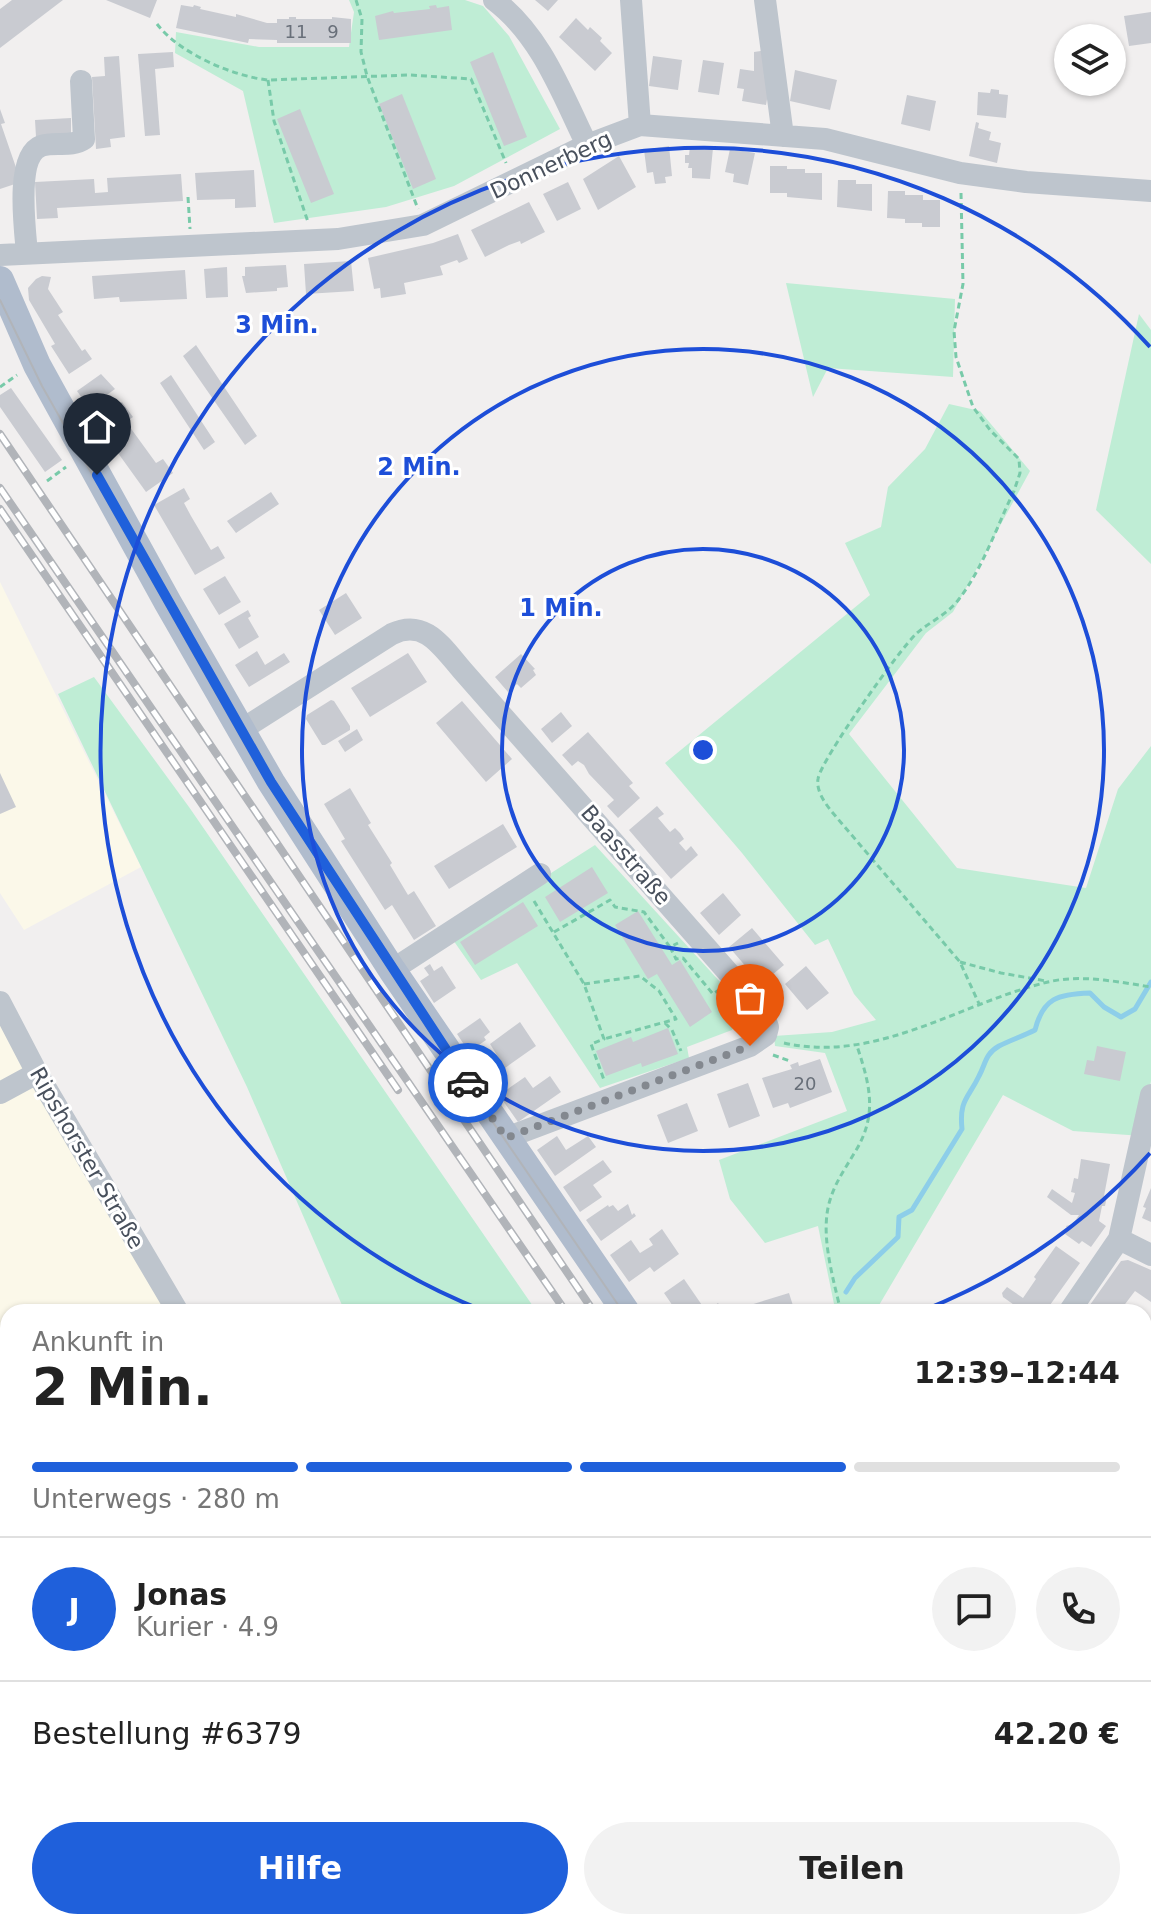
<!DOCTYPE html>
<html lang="de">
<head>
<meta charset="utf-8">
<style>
	:root { --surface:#fff; --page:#f2f2f2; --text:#222; --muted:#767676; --line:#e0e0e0; --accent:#1f60db }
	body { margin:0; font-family:"DejaVu Sans",sans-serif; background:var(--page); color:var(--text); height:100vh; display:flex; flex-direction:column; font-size:30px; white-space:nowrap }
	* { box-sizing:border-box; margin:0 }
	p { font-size:26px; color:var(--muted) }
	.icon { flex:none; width:44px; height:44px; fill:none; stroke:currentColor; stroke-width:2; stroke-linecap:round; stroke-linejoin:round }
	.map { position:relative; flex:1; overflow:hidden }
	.panel { position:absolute; left:0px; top:1304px; width:1152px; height:626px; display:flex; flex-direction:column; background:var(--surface); border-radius:24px 24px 0 0; box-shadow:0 2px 6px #0004 }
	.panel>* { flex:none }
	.tools { position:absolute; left:1054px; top:24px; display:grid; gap:16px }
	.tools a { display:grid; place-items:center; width:72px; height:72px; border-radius:50%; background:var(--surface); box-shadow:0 2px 6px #0004; font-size:40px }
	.pin { position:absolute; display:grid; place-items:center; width:68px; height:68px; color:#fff; margin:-82px -34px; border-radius:50% 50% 50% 0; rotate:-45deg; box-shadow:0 0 8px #0007 }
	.pin .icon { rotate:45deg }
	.courier { position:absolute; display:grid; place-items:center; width:80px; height:80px; margin:-40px; border:6px solid #1f60db; border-radius:50%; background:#fff; color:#222; box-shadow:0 2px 10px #0007 }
	.summary em { font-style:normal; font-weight:800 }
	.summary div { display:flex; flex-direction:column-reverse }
	.summary { display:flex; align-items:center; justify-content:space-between; height:136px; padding:0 32px }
	h1 { font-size:52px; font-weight:800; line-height:60px }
	.bar { display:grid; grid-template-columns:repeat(4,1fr); gap:12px 8px; align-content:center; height:96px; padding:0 32px }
	.bar i { height:10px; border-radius:6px; background:var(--line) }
	.bar .active { background:var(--accent) }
	.bar p { grid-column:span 4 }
	.line { display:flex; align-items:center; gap:20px; padding:0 32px; border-top:2px solid var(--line) }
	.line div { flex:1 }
	.round { display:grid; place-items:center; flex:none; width:84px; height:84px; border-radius:42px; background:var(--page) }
	.button { display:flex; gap:16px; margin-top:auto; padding:16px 32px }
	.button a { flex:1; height:92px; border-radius:48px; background:var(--accent); color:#fff; font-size:32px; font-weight:800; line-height:92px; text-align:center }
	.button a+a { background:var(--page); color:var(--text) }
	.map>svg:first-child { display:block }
</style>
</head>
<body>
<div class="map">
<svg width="1151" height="1929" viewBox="0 0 1151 1929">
	<rect width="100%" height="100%" fill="#f1efef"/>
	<path fill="#fbf8e9" d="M0 582 141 867 24 930 0 893Z
		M0 1010 173 1312H8V1566L0 1556Z
		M277 1922H480L467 1929H282Z"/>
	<path fill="#bfedd5" d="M349 0H465L483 6 509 36 560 129 454 186 386 207 274 223 243 91 175 53 176 32 259 47H349L354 12Z
		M786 283 955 299 953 377 828 368 813 397Z
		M1139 314 1151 330V564L1096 510Z
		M949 404 980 411 1030 471 953 612 926 633 849 734 957 868 1086 888 1118 789 1151 746V1081L1142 1136 1073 1131 1003 1095 875 1312H809L834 1304 818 1226 765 1243 730 1199 719 1160 847 1111 825 1053 775 1046 774 1036 832 1032 876 1020 854 994 828 939 815 945 742 853 665 763 870 595 845 543 881 527 888 487 925 449Z
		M94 677 189 807 537 1312H345L247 1087 58 694Z
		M595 845 732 995 740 1015 732 1030 687 1047 689 1058 600 1088 517 963 481 980 451 937Z
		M1144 1706H1151V1867L1144 1872Z
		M507 1922H955L959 1929H501Z"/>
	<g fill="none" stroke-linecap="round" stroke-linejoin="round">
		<path stroke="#8dcee9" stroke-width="5" d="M846 1292 855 1278 898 1237 899 1217 912 1210 962 1129C959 1100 968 1099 979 1076 986 1063 985 1054 999 1046 1011 1040 1023 1036 1035 1030 1043 998 1058 994 1090 993L1104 1007 1121 1017 1135 1009 1151 982"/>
	</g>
	<path fill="#c9cbd1" d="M12 0H63L0 48V9Z
		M106 0H157L150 18Z
		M535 0H558L548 11Z
		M181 5 193 7 194 5 201 7 200 9 236 17V14L267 23H277V19H289V17H296V19H332V17L351 19V43H277V40L249 39 248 43 176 28Z
		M436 5 437 8 449 6 452 30 379 40 375 16 393 11 394 13 430 9 429 6Z
		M1151 12V43L1129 46 1124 16Z
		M576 18 588 30 590 27 602 38 600 41 612 53 595 71 559 37Z
		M767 50 771 77 766 105 742 101 744 89 737 88 740 69 754 71V52Z
		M173 52 174 67 155 69 160 135 145 136 138 54Z
		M493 52 527 137 504 146 470 62Z
		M119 56 125 137 110 139 111 147 96 149 92 77 105 76 104 57Z
		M653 56 682 60 678 90 649 86Z
		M703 60 724 63 719 95 698 92Z
		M795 70 837 80 830 110 790 101Z
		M991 89 999 90V94L1008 95 1006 118 977 115 978 92 990 93Z
		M402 94 436 179 413 189 379 104Z
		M907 95 936 101 930 131 901 124Z
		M0 109 5 123 1 124 21 182 0 189Z
		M300 109 334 194 311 203 277 119Z
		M71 118V135L36 137 35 120Z
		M976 122 979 123 978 128 991 132 989 140 1001 143 997 163 969 156Z
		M669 146 672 176 665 177 666 183 655 184 653 172 647 173 644 150Z
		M690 146 713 148 710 179 692 178V168H688L689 163H685V155H689Z
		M730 149 755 153 748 185 733 182 734 174 725 172Z
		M619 156 636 187 598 210 583 179Z
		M770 166H787V169H805V173H822V200L787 197V193H770Z
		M254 170 256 207 235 208V199L197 200 195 173Z
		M181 174 183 201 57 208 58 218 37 219 35 182 94 179 95 193 108 192 107 178Z
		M838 180H856V184H872V211L837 207Z
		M568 182 581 209 557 221 543 194Z
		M888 191H905V195H923V200H940V227H922V223H905V219L887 218Z
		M529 202 545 232 521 244 520 241 509 245 485 257 471 230Z
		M458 234 468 259 459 263 457 260 440 266 443 275 404 283 406 294 381 298 380 288 374 289 368 258 433 243Z
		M351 261 354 291 306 294 304 264Z
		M286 265 288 287 277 288V291L246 293 242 276H245V267Z
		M227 267 228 297 206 298 204 269Z
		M185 270 187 299 120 302 119 297 94 299 92 276Z
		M42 276 51 277 48 289 63 312 58 315 82 351 85 349 92 359 69 374 51 346 55 344 29 300 28 288 36 279Z
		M196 345 257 436 245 445 183 356Z
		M101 374 115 389 89 408 77 391Z
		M171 375 215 442 204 450 160 383Z
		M11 388 62 460 45 472 0 407V395Z
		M122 402 133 417 126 422 132 430 156 463 163 459 173 473 146 492 95 421Z
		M184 488 190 499 184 503 191 516 211 550 218 546 225 558 195 575 154 505Z
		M271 492 279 504 236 533 227 521Z
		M225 576 241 602 219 615 203 589Z
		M346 593 362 618 335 635 319 610Z
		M248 610 251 616 248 618 259 637 239 649 224 624Z
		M257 651 265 665 284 653 290 662 249 687 235 665Z
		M408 653 427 682 370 717 351 688Z
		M521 654 535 669 533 670 536 675 521 688 517 684 508 692 495 677Z
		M331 700 334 701 350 726V730L325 745H322L306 719 307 715Z
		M462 701 512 759 486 782 436 723Z
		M561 712 572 726 552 743 541 729Z
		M357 729 363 740 345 752 338 741Z
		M588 732 633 783 629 786 640 798 618 818 607 806 614 800 589 774 584 765 578 761 572 766 562 755Z
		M0 773 16 807 0 814Z
		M350 788 371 823 368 825 392 863 390 865 408 895 414 891 436 926 414 940 392 905 385 910 341 841 345 839 324 804Z
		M657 806 664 814 658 818 670 832 675 828 680 833 684 839 679 843 686 851 691 846 698 855 671 879 629 830Z
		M503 824 517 847 449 889 434 866Z
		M592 867 608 893 560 922 545 897Z
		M723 893 741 915 719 935 700 913Z
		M523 902 538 926 475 965 460 942Z
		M638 911 672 965 680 960 712 1012 690 1027 657 974 648 979 615 925Z
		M752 928 784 965 761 984 729 947Z
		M430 964 434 971 442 966 456 988 434 1003 420 981 429 975 424 968Z
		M806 966 829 993 807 1010 785 984Z
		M480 1018 490 1032 484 1037 486 1040 469 1052 457 1034Z
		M520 1022 536 1046 505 1068 490 1044Z
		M668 1028 678 1054 642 1067 641 1063 606 1076 596 1051 631 1037 633 1042Z
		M1097 1046 1126 1052 1120 1081 1084 1074 1087 1060 1094 1061Z
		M820 1059 832 1092 790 1108 788 1103 773 1108 762 1078 792 1069 790 1065 798 1062 799 1066Z
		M550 1076 561 1092 518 1122 499 1095 525 1077 533 1088Z
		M748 1083 760 1116 729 1128 717 1094Z
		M687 1103 698 1131 668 1143 657 1115Z
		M557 1136 566 1150 588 1136 596 1147 555 1176 537 1150Z
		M1081 1159 1110 1164 1104 1196H1107L1105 1206H1102L1099 1221 1106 1226 1091 1247 1082 1241 1079 1244 1065 1234 1068 1230 1066 1226 1073 1224 1079 1215H1071L1047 1197 1052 1189 1072 1203 1075 1193 1071 1192 1074 1178 1078 1179Z
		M603 1160 612 1172 593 1185 602 1197 580 1212 563 1187Z
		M1151 1188V1222L1142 1218 1146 1208 1143 1207Z
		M628 1204 632 1215 634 1213 636 1216 601 1241 586 1220 608 1205 609 1207 613 1205 618 1211Z
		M662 1229 679 1254 654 1272 650 1267 629 1282 610 1255 631 1240 640 1253 653 1245 649 1239Z
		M1056 1246 1080 1263 1045 1312H1024L1003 1297 1002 1293 1007 1287 1023 1298 1036 1279 1034 1277Z
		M1128 1260 1151 1270V1302L1135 1291 1119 1312H1085L1121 1261Z
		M684 1279 706 1311 718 1303 724 1312H677L664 1293Z
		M789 1293 795 1312H749L747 1306Z
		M992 1304 1003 1312H986Z
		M8 1440V1472L0 1460V1446Z
		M8 1502V1563L0 1552V1507Z
		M1145 1582H1151V1608H1144Z
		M1144 1640H1151V1666L1144 1664Z
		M0 1757 8 1765V1792L4 1796 0 1791Z
		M0 1876 8 1885V1898L0 1905Z
		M1144 1889 1151 1899V1915L1144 1920Z
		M38 1922H46L52 1929H30Z
		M115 1922H152L157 1929H121Z
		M1086 1922H1103L1107 1929H1090Z"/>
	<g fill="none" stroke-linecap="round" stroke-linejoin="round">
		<path stroke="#78caa9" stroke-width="3" stroke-dasharray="6 4" stroke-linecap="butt" d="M356 0 362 19 361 52 367 76 418 209
			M157 24C179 53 232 76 268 80L410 75 471 79 506 163
			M268 80 274 121 308 222
			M961 193 963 284 954 331 956 357 973 407 990 430 1019 459 1020 473 1014 491C997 526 983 568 959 599 948 614 931 621 917 633 901 647 820 761 818 779 816 791 825 803 832 812L960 962 980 1006
			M188 197 190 229
			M0 387 17 375
			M47 481 66 467
			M534 901 584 984 604 1039 591 1044 604 1080
			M554 932 610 900 615 907 644 912 670 947 678 943
			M670 947 676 959 683 958 713 994 719 990
			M960 962 1001 973 1046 981
			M584 984 640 976 659 991 676 1019 604 1039
			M665 1023 672 1030 681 1051
			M784 1043C877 1064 960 1003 1048 982 1080 974 1119 982 1151 987
			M773 1055 790 1061
			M841 1312C834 1282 823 1245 827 1214 830 1190 843 1172 855 1152 878 1115 870 1085 857 1046
			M723 1922 729 1929
			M835 1922 840 1929
			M863 1922 867 1929"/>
		<path stroke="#bec5cd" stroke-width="22" d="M494 0C541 35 562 94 587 145
			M631 0 640 125
			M765 0 783 136
			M27 253C25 230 15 156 41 146 55 141 71 148 84 139L81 81
			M0 255 338 239 423 225 587 145 640 125 825 139 960 173 1026 182 1151 191
			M241 730 392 634C425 618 442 647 462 670L762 1011 768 1027 766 1035 750 1046 506 1138
			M392 970 540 874
			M0 1002 37 1073 178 1312
			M0 1093 37 1073
			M1119 1239 1151 1255
			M1069 1312 1119 1239 1151 1095
			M0 1413 8 1425
			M1144 1622H1151
			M0 1834 8 1842
			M1144 1876 1151 1871
			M82 1922 87 1929
			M520 1922 522 1929
			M0 1928 8 1921
			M388 1929 399 1922
			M486 1929 499 1922
			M1067 1929 1077 1922"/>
		<path stroke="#b0bccd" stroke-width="28" d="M0 280 37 365 168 603 271 782 392 970 626 1312
			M1048 1922 1053 1929"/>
		<path stroke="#b1b4b9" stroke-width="2" d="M0 300 42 386 256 764 464 1080 623 1312"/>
		<defs>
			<path id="rail" d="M0 434 594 1312
				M0 488 566 1312
				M0 509 398 1090
				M0 1645 8 1653
				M266 1922 272 1929
				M973 1922 978 1929
				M988 1922 993 1929
				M1015 1922 1019 1929"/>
		</defs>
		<use href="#rail" stroke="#b1b4b9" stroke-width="8"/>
		<use href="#rail" stroke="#fff" stroke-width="5" stroke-dasharray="15" stroke-linecap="butt"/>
	</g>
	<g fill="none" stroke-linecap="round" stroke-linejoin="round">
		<path stroke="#83888f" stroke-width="8" stroke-dasharray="0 14.4" d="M468 1083 506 1138 750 1046"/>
		<path stroke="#1f60db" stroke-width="10" d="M97 475 271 782 468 1083"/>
	</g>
	<g fill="none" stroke="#1d4ed8" stroke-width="4">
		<circle cx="703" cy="750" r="201"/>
		<circle cx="703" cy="750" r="401"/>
		<path d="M1150 1153A602 602 0 0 1 924 1310M482 1310A602 602 0 1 1 1150 347"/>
	</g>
	<g text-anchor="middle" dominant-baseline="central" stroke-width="6" stroke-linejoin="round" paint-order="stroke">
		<g font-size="18" fill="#686f79">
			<text x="296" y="31">11</text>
			<text x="333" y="31">9</text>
			<text x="805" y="1083">20</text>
		</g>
		<g font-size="22" fill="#48505c" stroke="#fff">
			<text transform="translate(551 165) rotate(-25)">Donnerberg</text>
			<text transform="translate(626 855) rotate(49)">Baasstraße</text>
			<text transform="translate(87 1158) rotate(60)">Ripshorster Straße</text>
		</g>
	</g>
	<circle cx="703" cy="750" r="12" fill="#1d4ed8" stroke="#fff" stroke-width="4"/>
	<g font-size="24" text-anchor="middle" font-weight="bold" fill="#1d4ed8" stroke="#fff" stroke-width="6" stroke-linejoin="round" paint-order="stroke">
		<text x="277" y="333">3 Min.</text>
		<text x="419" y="475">2 Min.</text>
		<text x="561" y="616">1 Min.</text>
	</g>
</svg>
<div class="tools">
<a><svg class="icon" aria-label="layers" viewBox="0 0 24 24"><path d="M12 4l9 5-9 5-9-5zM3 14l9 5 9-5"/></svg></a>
</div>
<div class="pin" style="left:750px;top:1046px;background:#ea580c"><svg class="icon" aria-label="bag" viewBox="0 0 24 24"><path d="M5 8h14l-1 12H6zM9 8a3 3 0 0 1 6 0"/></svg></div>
<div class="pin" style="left:97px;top:475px;background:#1f2937"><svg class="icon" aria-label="home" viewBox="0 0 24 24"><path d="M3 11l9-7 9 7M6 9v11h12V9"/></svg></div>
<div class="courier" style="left:468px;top:1083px"><svg class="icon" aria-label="car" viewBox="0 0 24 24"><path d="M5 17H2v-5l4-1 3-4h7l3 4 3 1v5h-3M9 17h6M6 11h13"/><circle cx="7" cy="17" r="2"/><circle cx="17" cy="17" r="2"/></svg></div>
<section class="panel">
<div class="summary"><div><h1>2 Min.</h1><p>Ankunft in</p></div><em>12:39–12:44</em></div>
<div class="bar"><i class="active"></i><i class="active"></i><i class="active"></i><i></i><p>Unterwegs · 280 m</p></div>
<div class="line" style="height:144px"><b class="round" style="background:var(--accent);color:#fff">J</b><div><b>Jonas</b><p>Kurier · 4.9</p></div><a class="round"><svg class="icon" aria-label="chat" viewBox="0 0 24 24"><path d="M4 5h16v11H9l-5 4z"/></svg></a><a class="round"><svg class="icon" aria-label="phone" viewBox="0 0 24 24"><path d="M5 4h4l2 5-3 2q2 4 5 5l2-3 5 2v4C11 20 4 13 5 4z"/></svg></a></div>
<div class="line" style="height:104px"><div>Bestellung #6379</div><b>42.20 €</b></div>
<div class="button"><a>Hilfe</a><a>Teilen</a></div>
</section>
</div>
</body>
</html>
